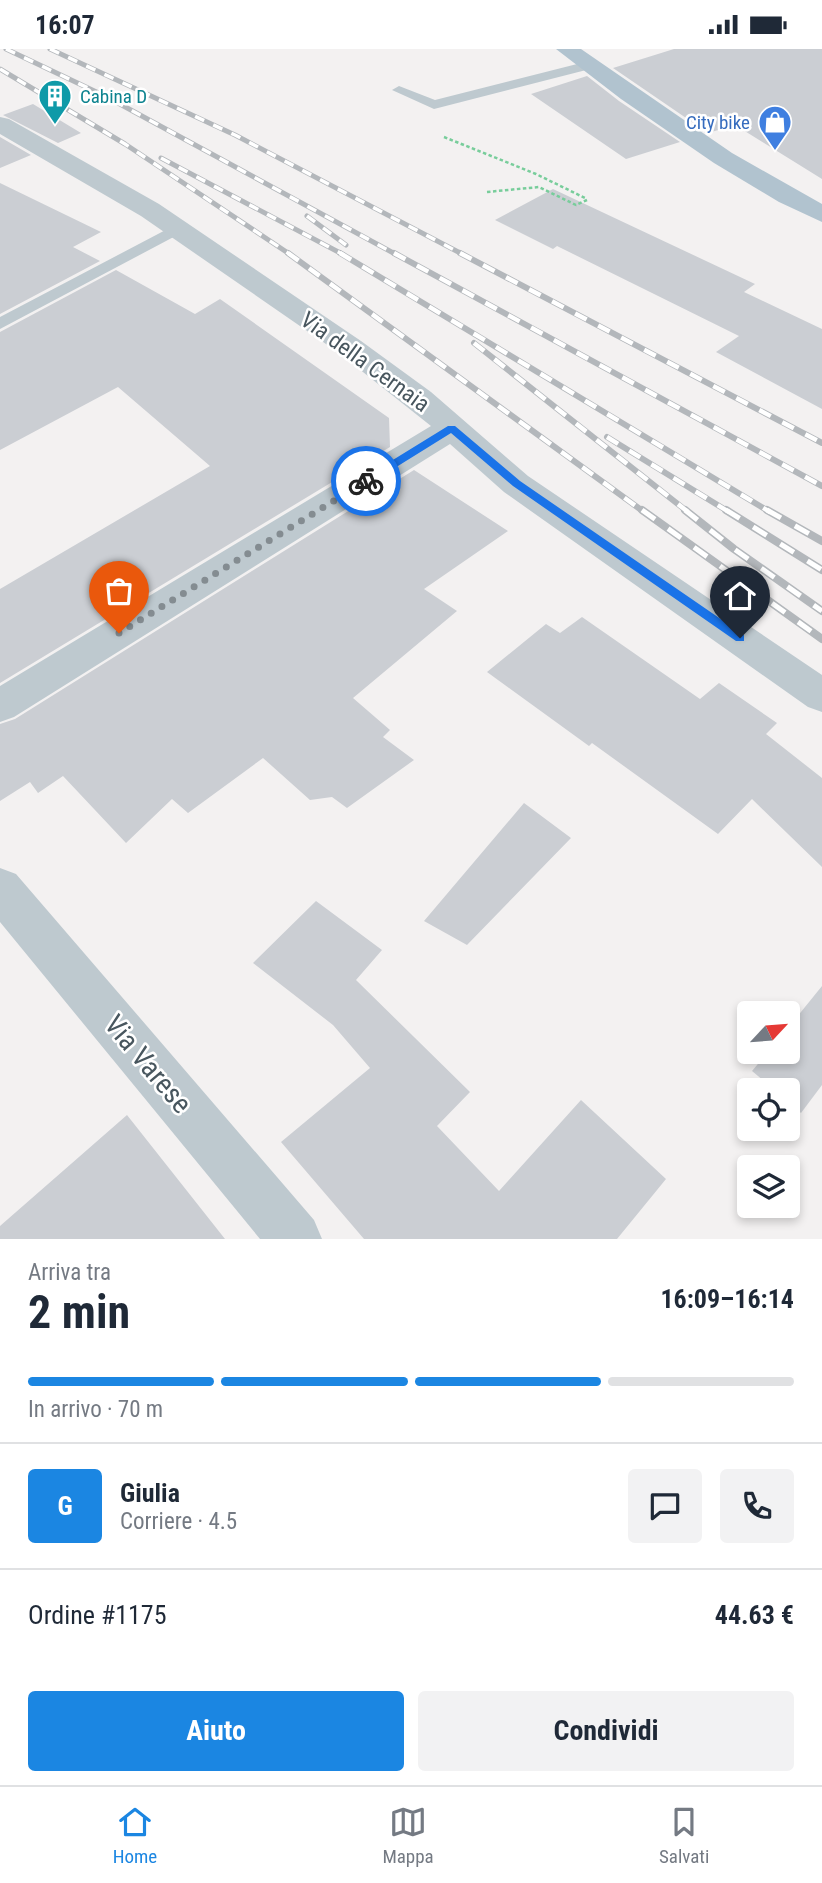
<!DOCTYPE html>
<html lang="it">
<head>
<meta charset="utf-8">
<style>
	:root { --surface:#fff; --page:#f2f2f3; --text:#1f2937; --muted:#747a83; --line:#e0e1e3; --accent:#1b86e2 }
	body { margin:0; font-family:"Roboto Condensed",sans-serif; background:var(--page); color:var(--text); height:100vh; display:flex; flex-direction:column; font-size:26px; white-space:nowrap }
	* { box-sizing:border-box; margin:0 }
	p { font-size:23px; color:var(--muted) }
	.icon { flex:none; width:38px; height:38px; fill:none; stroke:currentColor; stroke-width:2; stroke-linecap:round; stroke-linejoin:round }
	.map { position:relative; height:1190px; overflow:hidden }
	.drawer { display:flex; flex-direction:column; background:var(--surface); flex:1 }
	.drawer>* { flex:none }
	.needle { width:46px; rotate:64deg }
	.buttons { position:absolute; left:737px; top:952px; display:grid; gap:14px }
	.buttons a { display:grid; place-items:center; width:63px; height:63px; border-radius:7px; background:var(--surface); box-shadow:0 4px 10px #0003; font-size:35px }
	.pin { position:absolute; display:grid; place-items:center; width:60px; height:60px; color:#fff; margin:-72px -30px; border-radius:50% 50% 50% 0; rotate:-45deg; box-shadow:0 0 7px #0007 }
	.pin .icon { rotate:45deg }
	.courier { position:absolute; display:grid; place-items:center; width:70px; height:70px; margin:-35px; border:5px solid #1a73e8; border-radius:50%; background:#fff; color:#222; box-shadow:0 2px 9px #0007 }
	.headline em { font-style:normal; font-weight:700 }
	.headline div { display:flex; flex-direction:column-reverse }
	.headline { display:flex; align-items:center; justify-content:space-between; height:119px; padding:0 28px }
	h1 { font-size:46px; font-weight:700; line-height:52px }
	.bar { display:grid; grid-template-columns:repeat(4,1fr); gap:10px 7px; align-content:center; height:84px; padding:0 28px }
	.bar i { height:9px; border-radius:5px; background:var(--line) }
	.bar .current { background:var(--accent) }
	.bar p { grid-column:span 4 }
	.line { display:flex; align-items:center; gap:18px; padding:0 28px; border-top:2px solid var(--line) }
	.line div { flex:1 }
	.round { display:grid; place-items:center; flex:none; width:74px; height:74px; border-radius:7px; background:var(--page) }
	.primary-button { display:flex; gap:14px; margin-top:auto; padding:14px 28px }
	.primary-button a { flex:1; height:80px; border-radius:7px; background:var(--accent); color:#fff; font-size:28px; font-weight:700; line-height:80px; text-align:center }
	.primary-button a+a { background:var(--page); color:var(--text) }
	.status { display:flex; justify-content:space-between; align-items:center; height:49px; padding:0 35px; background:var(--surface); direction:ltr }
	.status svg { height:19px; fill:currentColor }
	.tabs { display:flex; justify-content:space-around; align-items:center; height:98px; border-top:2px solid var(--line); background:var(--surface); font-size:19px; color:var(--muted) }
	.tabs a { display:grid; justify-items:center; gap:4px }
	.tabs .current { color:var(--accent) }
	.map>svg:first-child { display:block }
</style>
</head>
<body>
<div class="status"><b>16:07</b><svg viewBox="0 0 49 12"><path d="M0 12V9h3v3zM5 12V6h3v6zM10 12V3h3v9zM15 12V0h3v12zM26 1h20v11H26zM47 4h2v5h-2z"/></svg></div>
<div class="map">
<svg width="822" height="1190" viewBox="0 0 822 1190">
	<rect width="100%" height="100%" fill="#f3f1f1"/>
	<path fill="#cbced3" d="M674 0H822V130L735 76 708 84 613 19Z
		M587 27 619 52 680 93 626 110 531 45Z
		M33 55 81 84 58 94 3 66Z
		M0 88 31 106 0 119Z
		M0 134 101 183 73 198 100 212 0 265Z
		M553 140 755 235 744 243 822 280V360L716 303 739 287 557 197 553 200 495 171Z
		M116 221 195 265 220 250 389 369 390 398 0 634V540L210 417 118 338 0 401V283Z
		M414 421 508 482 424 540 457 562 353 649 390 681 383 688 414 711 347 759 332 748 310 751 263 709 188 764 172 750 126 794 63 727 38 744 30 733 0 752V675L15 670Z
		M582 568 700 650 719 634 777 674 766 685 822 729V818L752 750 718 785 592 694 589 697 487 623 546 575 560 584Z
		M524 754 571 789 467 896 424 872Z
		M316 852 382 901 356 931 470 1043 437 1077 499 1142 581 1051 666 1130 617 1190H364L281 1093 370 1019 333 976 253 914Z
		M822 937V1036L801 1064 788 1052V1041H775L752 1022 768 1003H788V979Z
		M127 1066 225 1190H0V1177Z"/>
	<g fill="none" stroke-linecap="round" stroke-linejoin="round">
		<path stroke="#78cd9b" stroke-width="2.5" stroke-dasharray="3.5 2.5" stroke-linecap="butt" d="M444 88 536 125 587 150
			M487 143 539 138 576 156 587 151"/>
		<path fill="#bec9cf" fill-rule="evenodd" d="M589 12 596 16 594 19 434 60 392 41 399 37 435 51Z
			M177 175 183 177 185 180 183 183 0 280V268Z"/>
		<path fill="#bec9cf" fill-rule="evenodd" d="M0 68 9 70 159 155 361 292 431 343 528 427 822 626V663L808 658 504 443 450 395 14 668 0 673V637L431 377 339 304 141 167 0 85Z
			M0 819 16 825 314 1171 322 1190H260L0 873Z"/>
		<path fill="#b1c3cf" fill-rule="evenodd" d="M556 0H581L732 104 822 155V173L779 153 714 114 621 50Z"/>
		<defs>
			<path id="rail-far2" d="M6 0 107 48 397 206
				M50 0 235 86 464 206
				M0 20 125 95 291 206
				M161 109 344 206
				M307 167 346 196"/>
			<path id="rail-far1" d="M288 204 644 463
				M340 204 770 463
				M394 204 822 437
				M460 204 822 394
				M474 294 688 463
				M607 388 729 463"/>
			<path id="rail" d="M642 461 822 590
				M685 461 734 500 822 562
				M726 461 822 521
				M767 461 822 492"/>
		</defs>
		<use href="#rail-far2" stroke="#b3b7bb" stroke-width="5"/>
		<use href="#rail-far1" stroke="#b3b7bb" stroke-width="6"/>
		<use href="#rail" stroke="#b3b7bb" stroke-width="8"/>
		<use href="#rail-far2" stroke="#fff" stroke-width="3.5" stroke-dasharray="10" stroke-linecap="butt"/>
		<use href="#rail-far1" stroke="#fff" stroke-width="4.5" stroke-dasharray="13" stroke-linecap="butt"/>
		<use href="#rail" stroke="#fff" stroke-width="5" stroke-dasharray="16" stroke-linecap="butt"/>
	</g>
	<path fill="#1a73e8" d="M448 377H455L520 432 744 586V592H736L513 437 451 384 369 435H362V430Z"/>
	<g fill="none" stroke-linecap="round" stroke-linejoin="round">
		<path stroke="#848c91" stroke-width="7" stroke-dasharray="0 12.6" d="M119 584 366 432"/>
	</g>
	<defs>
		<symbol id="building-pin" viewBox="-11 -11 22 30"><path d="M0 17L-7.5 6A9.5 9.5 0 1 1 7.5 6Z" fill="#0f9aa8" stroke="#fff"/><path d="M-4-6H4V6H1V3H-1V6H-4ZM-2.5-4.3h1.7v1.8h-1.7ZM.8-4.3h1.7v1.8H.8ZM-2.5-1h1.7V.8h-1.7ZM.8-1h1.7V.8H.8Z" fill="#fff"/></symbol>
		<symbol id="shop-pin" viewBox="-11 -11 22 30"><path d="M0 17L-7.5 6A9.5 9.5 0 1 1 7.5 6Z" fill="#3f7fe0" stroke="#fff"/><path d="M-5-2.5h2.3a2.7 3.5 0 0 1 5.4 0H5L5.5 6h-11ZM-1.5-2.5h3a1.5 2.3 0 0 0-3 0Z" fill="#fff"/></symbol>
	</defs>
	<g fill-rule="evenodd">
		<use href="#building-pin" x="36" y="28" width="38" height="52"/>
		<use href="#shop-pin" x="756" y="54" width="38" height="52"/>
	</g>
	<g text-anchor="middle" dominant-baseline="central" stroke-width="5" stroke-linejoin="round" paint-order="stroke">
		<g font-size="19" fill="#0d838f" stroke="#fff" text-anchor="start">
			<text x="80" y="47">Cabina D</text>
		</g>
		<g font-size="19" fill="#366cbe" stroke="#fff" text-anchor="end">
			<text x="750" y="73">City bike</text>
		</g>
		<g font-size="23" fill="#48565e" stroke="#fff">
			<text transform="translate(365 313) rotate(36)">Via della Cernaia</text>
		</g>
		<g font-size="28" fill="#48565e" stroke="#fff">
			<text transform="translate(148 1015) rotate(50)">Via Varese</text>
		</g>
	</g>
</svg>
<div class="buttons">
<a><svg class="needle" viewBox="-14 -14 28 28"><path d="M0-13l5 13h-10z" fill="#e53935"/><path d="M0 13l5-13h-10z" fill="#747a83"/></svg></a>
<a><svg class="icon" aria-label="locate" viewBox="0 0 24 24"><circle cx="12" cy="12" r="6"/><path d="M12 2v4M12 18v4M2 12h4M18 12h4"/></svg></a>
<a><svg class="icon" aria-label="layers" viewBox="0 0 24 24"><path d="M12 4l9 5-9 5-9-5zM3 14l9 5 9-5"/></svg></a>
</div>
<div class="pin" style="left:119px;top:584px;background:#ea580c"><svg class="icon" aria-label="bag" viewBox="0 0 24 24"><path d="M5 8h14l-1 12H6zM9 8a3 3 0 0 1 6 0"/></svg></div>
<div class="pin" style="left:740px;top:589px;background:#1f2937"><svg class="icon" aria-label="home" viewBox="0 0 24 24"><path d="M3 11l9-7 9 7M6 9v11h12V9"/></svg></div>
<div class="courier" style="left:366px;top:432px"><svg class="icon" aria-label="bike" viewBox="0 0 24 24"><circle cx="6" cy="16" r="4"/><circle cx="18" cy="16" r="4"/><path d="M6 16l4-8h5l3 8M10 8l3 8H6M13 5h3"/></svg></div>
</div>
<section class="drawer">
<div class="headline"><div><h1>2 min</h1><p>Arriva tra</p></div><em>16:09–16:14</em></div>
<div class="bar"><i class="current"></i><i class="current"></i><i class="current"></i><i></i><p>In arrivo · 70 m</p></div>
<div class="line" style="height:126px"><b class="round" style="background:var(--accent);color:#fff">G</b><div><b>Giulia</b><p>Corriere · 4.5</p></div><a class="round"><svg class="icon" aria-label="chat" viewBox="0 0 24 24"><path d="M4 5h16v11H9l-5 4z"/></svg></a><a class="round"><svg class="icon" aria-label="phone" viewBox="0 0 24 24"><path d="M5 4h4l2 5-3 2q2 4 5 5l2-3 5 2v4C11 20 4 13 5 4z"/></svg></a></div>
<div class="line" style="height:91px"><div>Ordine #1175</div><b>44.63 €</b></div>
<div class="primary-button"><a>Aiuto</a><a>Condividi</a></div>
</section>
<nav class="tabs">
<a class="current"><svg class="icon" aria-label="home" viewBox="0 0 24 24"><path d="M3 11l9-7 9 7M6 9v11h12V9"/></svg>Home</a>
<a><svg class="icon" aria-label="map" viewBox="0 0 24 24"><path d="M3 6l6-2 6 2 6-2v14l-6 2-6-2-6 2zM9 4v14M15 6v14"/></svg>Mappa</a>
<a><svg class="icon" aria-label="saved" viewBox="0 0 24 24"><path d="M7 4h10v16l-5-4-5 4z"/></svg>Salvati</a>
</nav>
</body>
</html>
